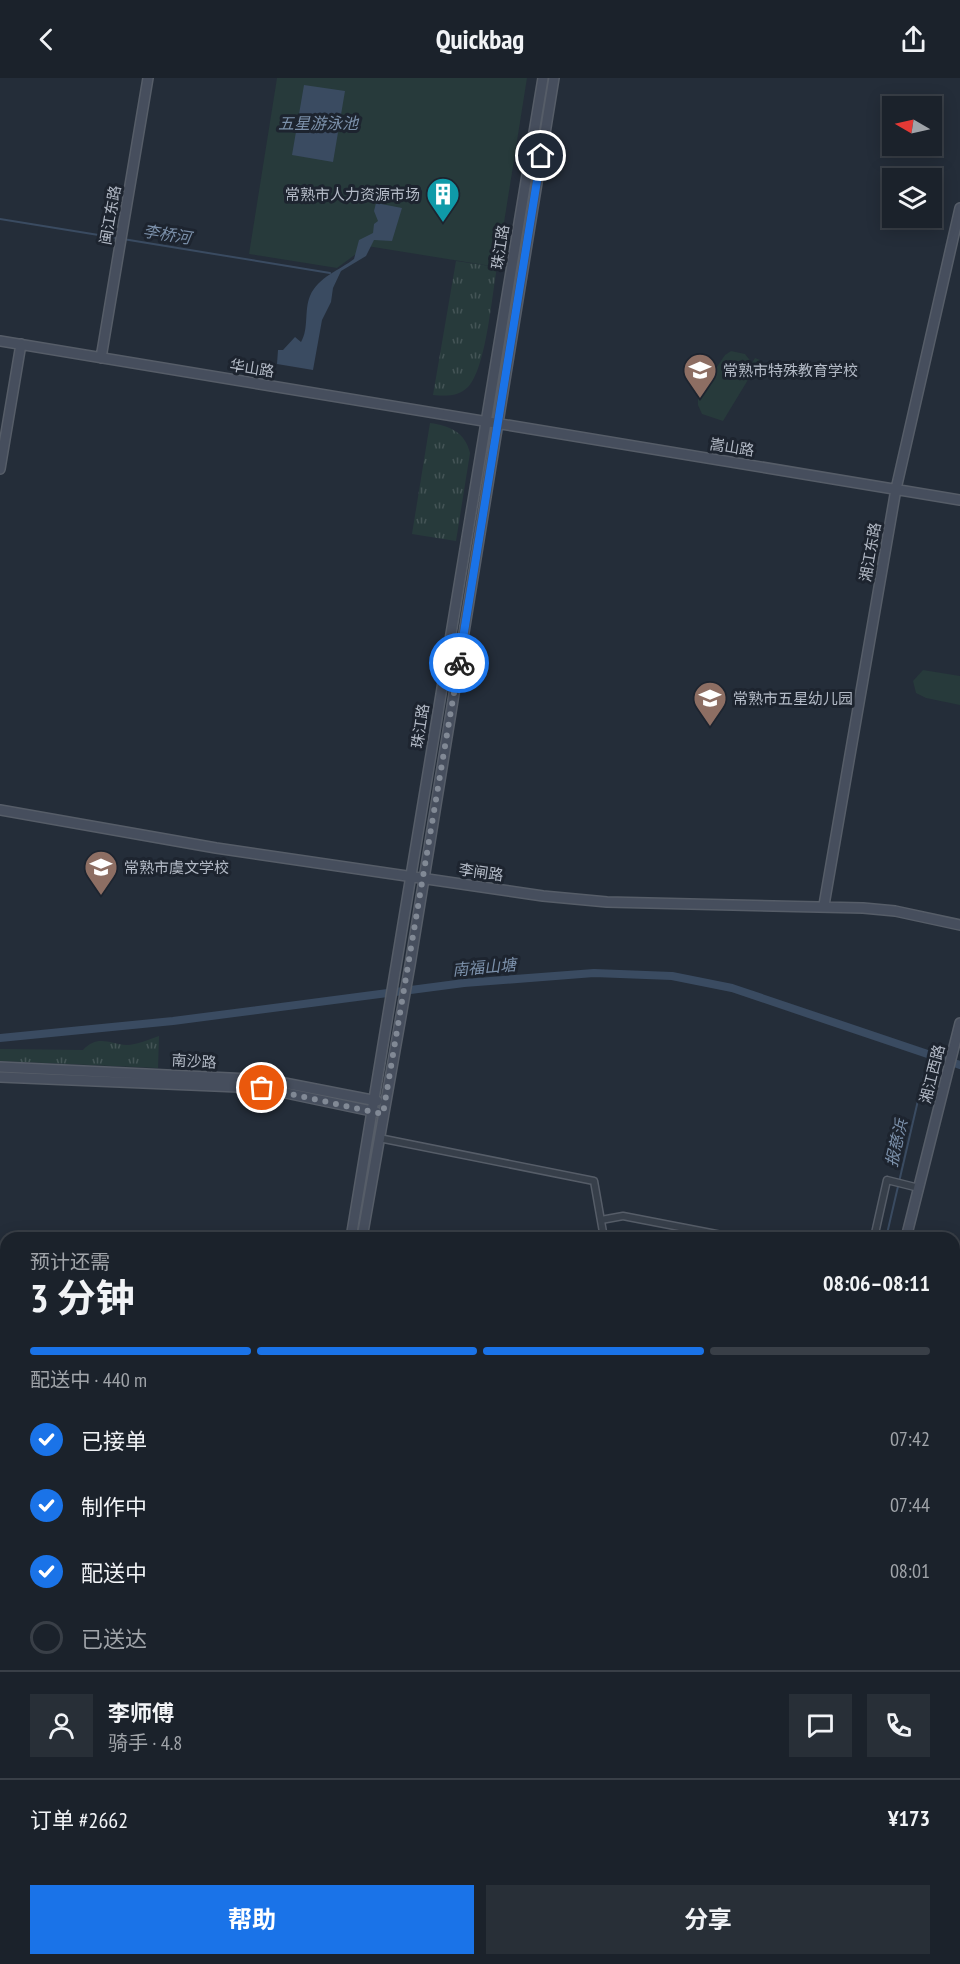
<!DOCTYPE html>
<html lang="zh">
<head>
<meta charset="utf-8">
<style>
	:root { --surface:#1b222b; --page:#282f37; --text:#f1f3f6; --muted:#a0a4a9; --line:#393f47; --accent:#1a73e8 }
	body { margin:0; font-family:"PT Sans Narrow","Noto Sans SC",sans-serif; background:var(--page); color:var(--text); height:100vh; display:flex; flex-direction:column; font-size:22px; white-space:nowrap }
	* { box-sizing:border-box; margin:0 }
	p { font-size:20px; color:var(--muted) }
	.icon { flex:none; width:33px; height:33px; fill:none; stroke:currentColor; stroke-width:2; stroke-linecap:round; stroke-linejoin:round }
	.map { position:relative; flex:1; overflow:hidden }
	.drawer { position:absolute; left:0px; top:1154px; width:960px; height:734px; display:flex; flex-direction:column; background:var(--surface); border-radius:18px 18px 0 0; box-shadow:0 3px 15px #0003,0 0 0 2px var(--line) }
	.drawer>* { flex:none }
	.needle { width:39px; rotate:279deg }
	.tools { position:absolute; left:882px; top:18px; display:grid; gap:12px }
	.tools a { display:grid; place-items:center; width:60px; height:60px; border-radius:0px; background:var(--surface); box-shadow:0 3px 15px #0003,0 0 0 2px var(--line); font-size:30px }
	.pin { position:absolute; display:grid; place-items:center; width:51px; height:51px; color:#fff; margin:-26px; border:3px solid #fff; border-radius:50%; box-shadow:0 2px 6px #0007 }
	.courier { position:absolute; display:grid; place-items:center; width:60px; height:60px; margin:-30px; border:4px solid #1a73e8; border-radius:50%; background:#fff; color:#222; box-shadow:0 2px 8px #0007 }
	.headline em { font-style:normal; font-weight:700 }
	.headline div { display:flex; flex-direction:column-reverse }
	.headline { display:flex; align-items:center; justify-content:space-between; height:102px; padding:0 30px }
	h1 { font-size:39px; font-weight:700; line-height:45px }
	.bar { display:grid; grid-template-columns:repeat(4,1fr); gap:9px 6px; align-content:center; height:72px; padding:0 30px }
	.bar i { height:8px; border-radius:4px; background:var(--line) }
	.bar .current { background:var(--accent) }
	.bar p { grid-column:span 4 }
	.line { display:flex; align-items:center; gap:15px; padding:0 30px; border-top:2px solid var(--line) }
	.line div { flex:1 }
	.round { display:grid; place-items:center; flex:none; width:63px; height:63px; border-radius:0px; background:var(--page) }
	ol { padding:0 30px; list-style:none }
	li { display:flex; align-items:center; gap:18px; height:66px }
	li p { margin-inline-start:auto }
	li .icon { padding:6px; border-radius:50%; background:var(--accent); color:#fff; stroke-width:4 }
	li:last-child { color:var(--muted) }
	li i { width:33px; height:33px; border:3px solid var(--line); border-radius:50% }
	.primary-button { display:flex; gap:12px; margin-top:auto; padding:12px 30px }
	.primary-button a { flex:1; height:69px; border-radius:0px; background:var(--accent); color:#fff; font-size:24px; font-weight:700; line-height:69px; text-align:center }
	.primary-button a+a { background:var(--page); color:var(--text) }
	header { display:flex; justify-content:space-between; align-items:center; height:78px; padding:0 30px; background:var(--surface); font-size:27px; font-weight:700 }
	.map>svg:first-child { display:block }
</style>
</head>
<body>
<header><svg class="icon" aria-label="back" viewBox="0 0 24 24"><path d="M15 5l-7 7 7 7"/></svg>Quickbag<svg class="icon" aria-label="share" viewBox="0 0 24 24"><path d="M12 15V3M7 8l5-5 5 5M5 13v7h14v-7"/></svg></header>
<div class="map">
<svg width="960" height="1886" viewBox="0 0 960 1886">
	<defs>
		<pattern id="grass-tufts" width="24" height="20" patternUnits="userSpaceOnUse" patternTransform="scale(1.5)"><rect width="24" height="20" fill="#273a3b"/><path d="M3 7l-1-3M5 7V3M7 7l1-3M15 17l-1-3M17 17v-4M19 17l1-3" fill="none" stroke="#445456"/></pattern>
	</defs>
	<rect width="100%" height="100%" fill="#242d39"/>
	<path fill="url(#grass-tufts)" d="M456 183 497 189C492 217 486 291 468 309 458 319 445 318 433 317Z
		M430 345C450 348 465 354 470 375L456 463 412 456Z
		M159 958 158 990 0 983V971L83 972C98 956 109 966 127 967 136 967 150 961 159 958Z"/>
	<path fill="#273a3b" d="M277 0H527L497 189 367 168 337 190 249 176Z
		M731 273 745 276 752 285 755 280 760 282 723 343 702 336 698 327V317L725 277Z
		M923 592 960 598V627L926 620 916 615 913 603Z"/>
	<path fill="#3a4b61" d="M304 7 345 13 333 84 292 77Z
		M376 125 402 130 392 163 374 162 366 178 341 193 333 210 331 224 322 242 313 292 277 286 278 272H283L295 259 301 264C309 251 304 232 310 218 318 199 340 192 354 181L359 162 373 155 374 146 378 143 374 133Z"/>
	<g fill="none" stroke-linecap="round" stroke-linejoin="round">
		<path stroke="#3a4b61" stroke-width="2" d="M0 141 117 160
			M123 161 330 195
			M886 1160 929 975
			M0 1336 6 1357 0 1362
			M0 1454 6 1476
			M125 1881 126 1886"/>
		<path stroke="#3a4b61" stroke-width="8" d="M0 960 173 943 464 905 594 895 672 898 732 910 960 987"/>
		<defs>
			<path id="street" d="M379 1060 594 1103 604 1160
				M601 1142 623 1138 737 1160
				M874 1160 887 1102 919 1110"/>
			<path id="secondary" d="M0 263 960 422
				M101 280 148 0
				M0 391 21 266
				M0 732 216 770 543 818 607 824 863 830 895 833 960 847
				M824 827 896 411 960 130
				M0 989 269 1002 377 1023
				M0 999 262 1010 376 1034
				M351 1160 543 0
				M362 1160 410 887 554 0
				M906 1160 960 945
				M954 1367H960
				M0 1581 6 1579
				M0 1591 6 1589
				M451 1881 452 1886
				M460 1881 461 1886"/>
			<path id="primary" d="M954 1860 960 1858
				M954 1870 960 1869
				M836 1886 857 1881
				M881 1886 904 1881"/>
		</defs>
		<use href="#street" stroke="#565d68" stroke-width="9"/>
		<use href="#secondary" stroke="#565d68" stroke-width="12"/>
		<use href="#primary" stroke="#414853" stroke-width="14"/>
		<use href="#street" stroke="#373f4a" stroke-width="6"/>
		<use href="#secondary" stroke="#464e5d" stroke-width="9"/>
		<use href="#primary" stroke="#565e6a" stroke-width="10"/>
	</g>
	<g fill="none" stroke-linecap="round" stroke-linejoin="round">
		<path stroke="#818995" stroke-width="6" stroke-dasharray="0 10.8" d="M262 1010 383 1036 459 585"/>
		<path stroke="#1a73e8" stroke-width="8" d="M459 585 541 78"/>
	</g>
	<defs>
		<symbol id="building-pin" viewBox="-11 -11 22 30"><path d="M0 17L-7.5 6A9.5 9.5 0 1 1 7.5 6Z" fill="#0f9aa8" stroke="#1d242f"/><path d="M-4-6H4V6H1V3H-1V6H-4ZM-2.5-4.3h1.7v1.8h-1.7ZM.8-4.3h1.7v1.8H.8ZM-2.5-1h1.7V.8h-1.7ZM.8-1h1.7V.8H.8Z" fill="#fff"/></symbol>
		<symbol id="school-pin" viewBox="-11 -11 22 30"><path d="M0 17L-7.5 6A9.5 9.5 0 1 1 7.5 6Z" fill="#8d6e63" stroke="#1d242f"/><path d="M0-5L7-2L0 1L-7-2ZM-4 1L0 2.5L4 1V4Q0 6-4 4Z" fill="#fff"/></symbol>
	</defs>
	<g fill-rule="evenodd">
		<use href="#building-pin" x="424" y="97" width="38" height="52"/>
		<use href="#school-pin" x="681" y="273" width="38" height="52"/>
		<use href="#school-pin" x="691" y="601" width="38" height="52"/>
		<use href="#school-pin" x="82" y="770" width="38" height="52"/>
	</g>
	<g text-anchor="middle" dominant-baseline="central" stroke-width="6" stroke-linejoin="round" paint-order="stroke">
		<g font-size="15" fill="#b3bac6" stroke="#1d242f" text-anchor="start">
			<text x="420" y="116" text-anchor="end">常熟市人力资源市场</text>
			<text x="723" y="292">常熟市特殊教育学校</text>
			<text x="733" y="620">常熟市五星幼儿园</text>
			<text x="124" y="789">常熟市虞文学校</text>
		</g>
		<g font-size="15" fill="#b3bac6" stroke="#1d242f">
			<text transform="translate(110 137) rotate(-80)">闽江东路</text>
			<text transform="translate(500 169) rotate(-81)">珠江路</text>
			<text transform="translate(252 290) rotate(9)">华山路</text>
			<text transform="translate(732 369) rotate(9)">嵩山路</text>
			<text transform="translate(870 474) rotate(-80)">湘江东路</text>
			<text transform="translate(420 648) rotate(-81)">珠江路</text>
			<text transform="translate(481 794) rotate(8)">李闸路</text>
			<text transform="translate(194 983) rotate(3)">南沙路</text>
			<text transform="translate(932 996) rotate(-76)">湘江西路</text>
		</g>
		<g font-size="16" font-style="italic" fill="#7c91ab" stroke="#1d242f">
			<text x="318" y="45">五星游泳池</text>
			<text transform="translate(167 156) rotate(9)">李桥河</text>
			<text transform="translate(484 889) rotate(-5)">南福山塘</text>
			<text transform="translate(896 1065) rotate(-77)">报慈浜</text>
		</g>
	</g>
</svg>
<div class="tools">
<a><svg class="needle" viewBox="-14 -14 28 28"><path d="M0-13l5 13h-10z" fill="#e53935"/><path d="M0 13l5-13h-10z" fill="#a0a4a9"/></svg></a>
<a><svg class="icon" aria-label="layers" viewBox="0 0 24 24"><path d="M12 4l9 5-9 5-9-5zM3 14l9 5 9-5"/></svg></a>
</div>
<div class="pin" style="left:262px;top:1010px;background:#ea580c"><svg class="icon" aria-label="bag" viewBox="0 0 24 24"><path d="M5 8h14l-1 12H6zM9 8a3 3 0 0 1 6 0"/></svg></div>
<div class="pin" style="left:541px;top:78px;background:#1f2937"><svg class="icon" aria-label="home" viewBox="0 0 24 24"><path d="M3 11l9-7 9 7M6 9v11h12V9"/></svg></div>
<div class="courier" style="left:459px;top:585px"><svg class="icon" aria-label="bike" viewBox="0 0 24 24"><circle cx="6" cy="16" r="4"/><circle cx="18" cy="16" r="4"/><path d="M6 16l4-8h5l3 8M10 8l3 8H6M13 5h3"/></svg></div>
<section class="drawer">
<div class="headline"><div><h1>3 分钟</h1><p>预计还需</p></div><em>08:06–08:11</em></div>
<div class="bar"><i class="current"></i><i class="current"></i><i class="current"></i><i></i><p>配送中 · 440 m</p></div>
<ol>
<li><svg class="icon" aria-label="check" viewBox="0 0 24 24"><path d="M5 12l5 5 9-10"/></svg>已接单<p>07:42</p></li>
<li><svg class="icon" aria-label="check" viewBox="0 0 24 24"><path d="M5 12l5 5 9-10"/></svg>制作中<p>07:44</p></li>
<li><svg class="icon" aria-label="check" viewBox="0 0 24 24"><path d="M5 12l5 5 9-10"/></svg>配送中<p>08:01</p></li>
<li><i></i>已送达</li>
</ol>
<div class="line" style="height:108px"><a class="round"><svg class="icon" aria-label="person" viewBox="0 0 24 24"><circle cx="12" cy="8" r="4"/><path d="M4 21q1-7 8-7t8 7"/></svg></a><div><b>李师傅</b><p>骑手 · 4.8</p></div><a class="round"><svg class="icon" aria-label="chat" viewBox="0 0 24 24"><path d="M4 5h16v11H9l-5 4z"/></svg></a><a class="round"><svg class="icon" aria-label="phone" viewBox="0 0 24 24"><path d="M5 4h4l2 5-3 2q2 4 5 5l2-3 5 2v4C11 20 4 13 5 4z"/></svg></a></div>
<div class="line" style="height:78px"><div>订单 #2662</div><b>¥173</b></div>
<div class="primary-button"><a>帮助</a><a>分享</a></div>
</section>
</div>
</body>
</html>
